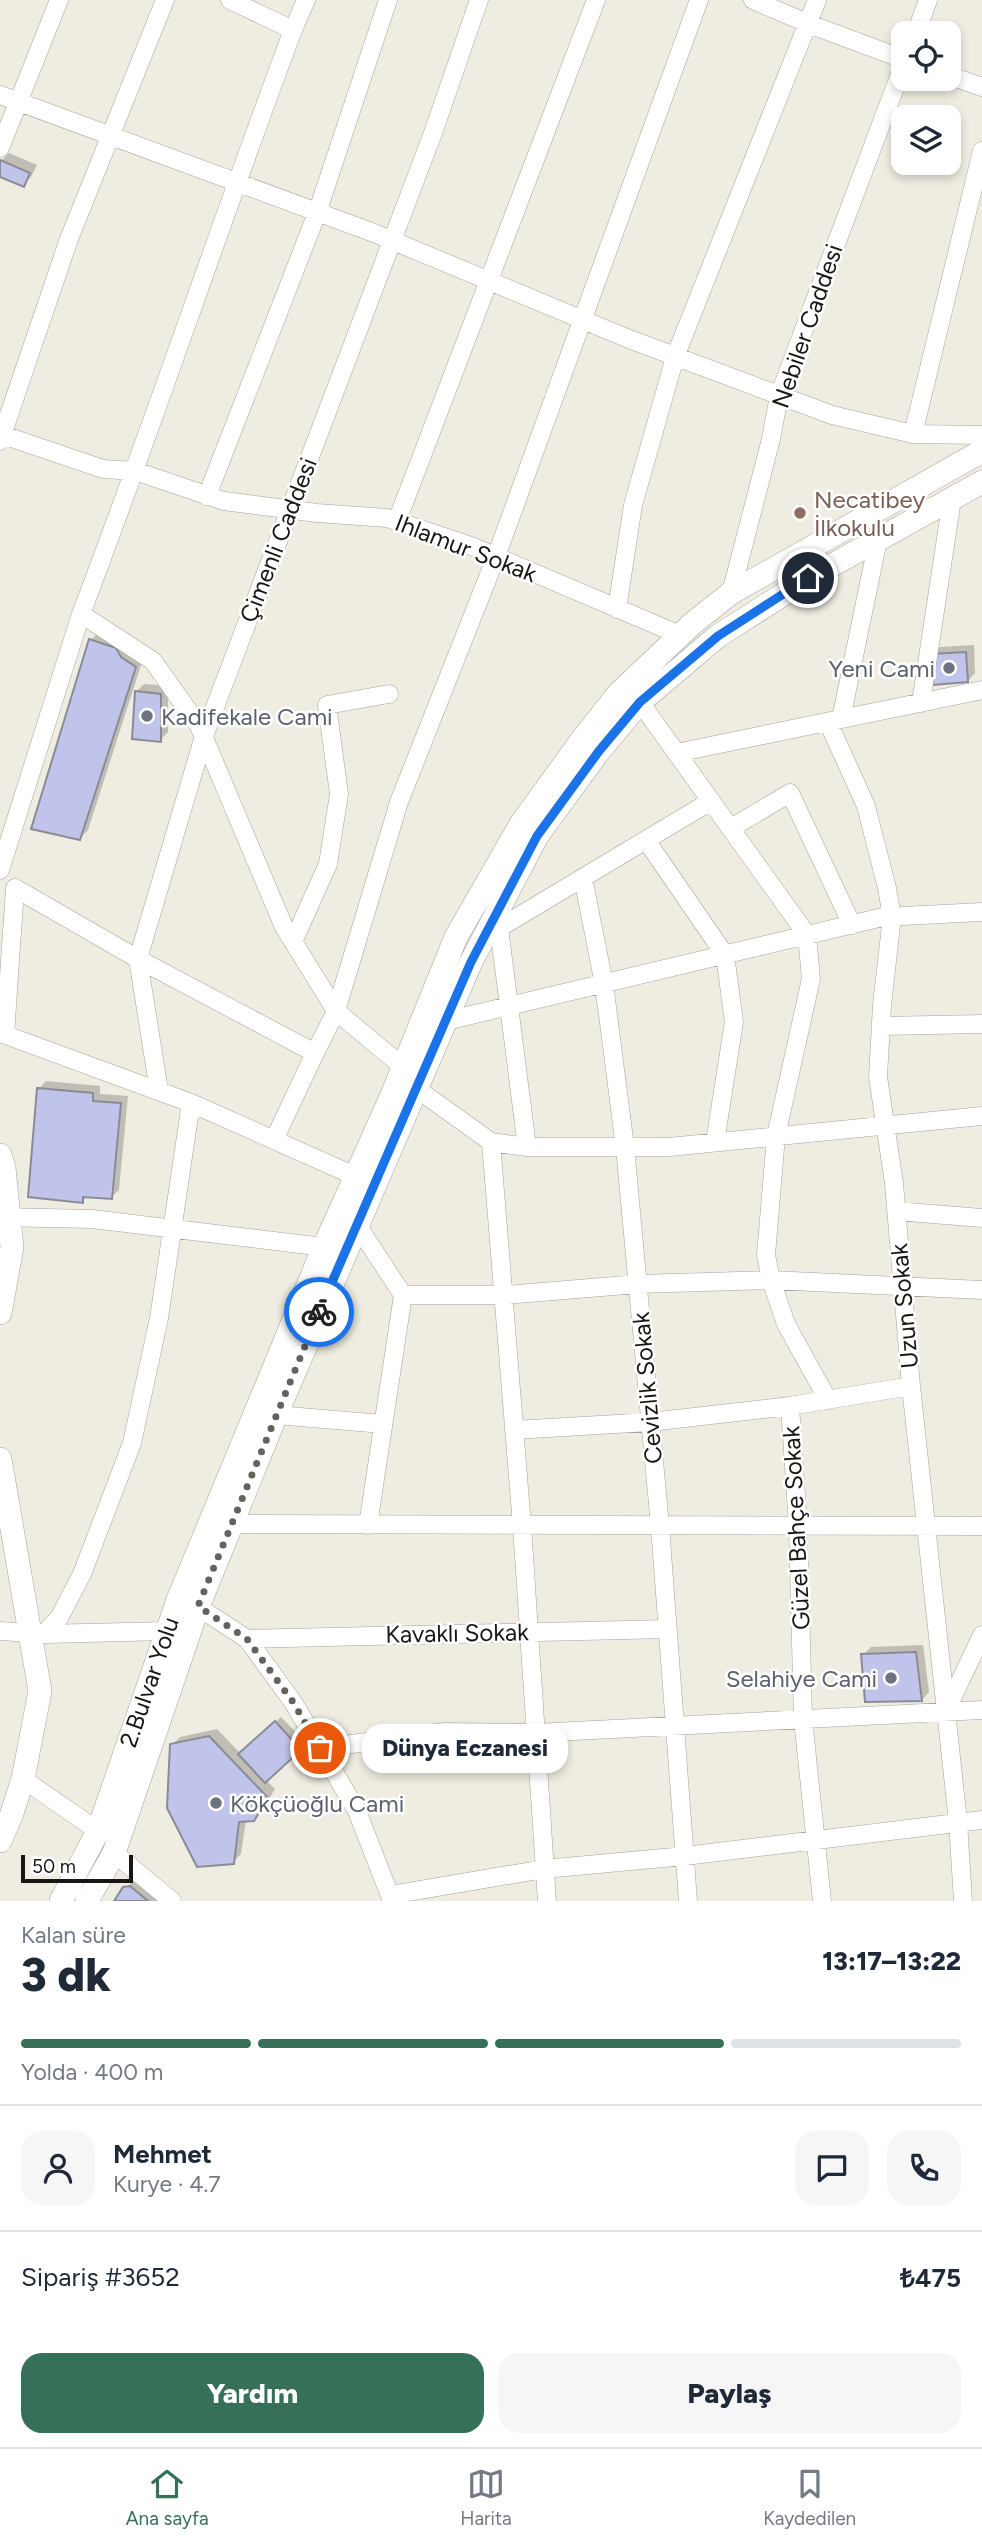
<!DOCTYPE html>
<html lang="tr">
<head>
<meta charset="utf-8">
<style>
	:root { --surface:#fff; --page:#f6f6f7; --text:#1f2937; --muted:#747a83; --line:#e0e1e3; --accent:#367059 }
	body { margin:0; font-family:Figtree,sans-serif; background:var(--page); color:var(--text); height:100vh; display:flex; flex-direction:column; font-size:26px; white-space:nowrap }
	* { box-sizing:border-box; margin:0 }
	p { font-size:23px; color:var(--muted) }
	.icon { flex:none; width:38px; height:38px; fill:none; stroke:currentColor; stroke-width:2; stroke-linecap:round; stroke-linejoin:round }
	.map { position:relative; height:1901px; overflow:hidden }
	.side { display:flex; flex-direction:column; background:var(--surface); flex:1 }
	.side>* { flex:none }
	.buttons { position:absolute; left:891px; top:21px; display:grid; gap:14px }
	.buttons a { display:grid; place-items:center; width:70px; height:70px; border-radius:14px; background:var(--surface); box-shadow:0 4px 10px #0003; font-size:35px }
	.scale { position:absolute; left:21px; bottom:18px; width:112px; box-sizing:border-box; padding-left:7px; border:4px solid #181714; border-top:0; font-size:19px; line-height:24px; white-space:nowrap; color:#181714; -webkit-text-stroke:5px #fff; paint-order:stroke }
	.pin { position:absolute; display:grid; place-items:center; width:60px; height:60px; color:#fff; margin:-30px; border:4px solid #fff; border-radius:50%; box-shadow:0 2px 7px #0007 }
	.courier { position:absolute; display:grid; place-items:center; width:70px; height:70px; margin:-35px; border:5px solid #1a73e8; border-radius:50%; background:#fff; color:#222; box-shadow:0 2px 9px #0007 }
	.bubble { position:absolute; height:49px; border-radius:21px; background:var(--surface); box-shadow:0 4px 10px #0003; font-size:23px; font-weight:800; line-height:49px; text-align:center }
	.headline em { font-style:normal; font-weight:800 }
	.headline div { display:flex; flex-direction:column-reverse }
	.headline { display:flex; align-items:center; justify-content:space-between; height:119px; padding:0 21px }
	h1 { font-size:46px; font-weight:800; line-height:52px }
	.bar { display:grid; grid-template-columns:repeat(4,1fr); gap:10px 7px; align-content:center; height:84px; padding:0 21px }
	.bar i { height:9px; border-radius:5px; background:var(--line) }
	.bar .current { background:var(--accent) }
	.bar p { grid-column:span 4 }
	.line { display:flex; align-items:center; gap:18px; padding:0 21px; border-top:2px solid var(--line) }
	.line div { flex:1 }
	.round { display:grid; place-items:center; flex:none; width:74px; height:74px; border-radius:21px; background:var(--page) }
	.button { display:flex; gap:14px; margin-top:auto; padding:14px 21px }
	.button a { flex:1; height:80px; border-radius:21px; background:var(--accent); color:#fff; font-size:28px; font-weight:800; line-height:80px; text-align:center }
	.button a+a { background:var(--page); color:var(--text) }
	.menu { display:flex; justify-content:space-around; align-items:center; height:98px; border-top:2px solid var(--line); background:var(--surface); font-size:19px; color:var(--muted) }
	.menu a { display:grid; justify-items:center; gap:4px }
	.menu .current { color:var(--accent) }
	.map>svg:first-child { display:block }
</style>
</head>
<body>
<div class="map">
<svg width="982" height="1901" viewBox="0 0 982 1901">
	<rect width="100%" height="100%" fill="#efede2"/>
	<path fill="#0003" d="M9 153 37 165 31 177 23 185 0 175V162Z
		M99 632 143 659 88 830 80 838 91 640Z
		M974 645 975 673 968 681 932 655 940 647Z
		M144 684 168 686V732L160 740 136 692Z
		M46 1081 100 1086V1094L128 1096 119 1190 111 1197 88 1196 82 1201 39 1089Z
		M923 1645 929 1692 922 1700 863 1655 871 1647Z
		M281 1717 306 1743 266 1780 275 1789 262 1811 253 1820H246L241 1854 233 1862 172 1745 180 1737 217 1729 241 1754Z
		M133 1880 164 1901H117Z"/>
	<path fill="#c1c4ea" stroke="#8a8b95" stroke-width="2" d="M0 160 30 173 24 187 0 177Z
		M89 639 116 648 121 657 136 667 80 840 31 829Z
		M966 652 968 682 933 685 931 654Z
		M135 691 161 694V742L132 739Z
		M37 1088 93 1093V1101L121 1103 112 1199 83 1197V1203L28 1197Z
		M916 1652 922 1701 865 1702 861 1654Z
		M275 1721 301 1750 265 1783 238 1754Z
		M209 1736 268 1798 254 1821 239 1822 234 1864 197 1867 167 1808 170 1744Z
		M130 1886 148 1901H114L123 1887Z"/>
	<g fill="none" stroke-linecap="round" stroke-linejoin="round">
		<defs>
			<path id="minor" d="M230 0 293 30 306 0
				M753 0 809 24 903 59
				M916 33 928 0
				M948 75 982 87
				M0 95 374 233 629 339 832 415 913 434 982 435
				M0 148 59 0
				M0 434 103 469 135 471 224 501 317 513 387 518 471 546 680 635
				M913 434 982 151
				M0 441 69 239 165 0
				M207 496 317 213 388 0
				M397 521 596 0
				M731 593 771 439 779 396 903 66
				M617 609 633 505 675 357 817 0
				M81 614C155 420 220 224 293 30
				M640 702 807 935 811 979 776 1136 766 1255 771 1280 786 1324 828 1400
				M921 703 952 499
				M841 719 878 540
				M828 722 866 806 887 888 892 917 882 1005 878 1077 894 1183 911 1386 958 1822 963 1901
				M676 753 982 690
				M731 828 790 793 852 925
				M646 840 725 955 734 1022 715 1142
				M0 870 81 614 153 661 199 726 284 927 336 1011
				M583 878 604 984 625 1147 660 1526 688 1901
				M489 934 711 801
				M293 942 328 864 339 794 327 705 389 694
				M336 1011 399 802 496 557 699 0
				M446 1021 883 917 982 912
				M881 1026 982 1024
				M0 1033 191 1103
				M5 1035 15 888 138 959 315 1053 336 1011 403 1067 417 1089 491 1142 527 1147 499 928
				M159 1091 138 959 204 736 433 133 479 0
				M274 1140 315 1053
				M491 1142 522 1526 547 1901
				M527 1147H669L982 1116
				M896 1211 982 1218
				M0 1217 92 1219 324 1247
				M357 1225 403 1295
				M790 1406 798 1526 803 1719 822 1901
				M276 1415 383 1424
				M514 1430 650 1422 790 1406 911 1386
				M232 1524 982 1526
				M368 1525 403 1295H504L638 1284 771 1280 982 1290
				M198 1607 247 1639 293 1702 357 1811 392 1901
				M0 1631 44 1634 167 1631
				M44 1634 59 1618 82 1574 132 1443 159 1318 191 1103 355 1176
				M247 1639 668 1629
				M946 1711 982 1635
				M320 1748 445 1732 535 1733 982 1710
				M23 1779 98 1831
				M114 1853 172 1901
				M390 1895 544 1869 685 1856 982 1820"/>
			<path id="major" d="M0 1155 4 1168 12 1247 0 1313
				M0 1459 40 1691 23 1779 11 1816 0 1841
				M61 1901 98 1831 178 1600 324 1247 392 1095 456 937 521 824 581 741 619 693 693 623 731 593 982 451
				M87 1901 114 1853 198 1607 276 1415 471 962 537 836 599 751 640 702 718 636 809 578 982 482"/>
		</defs>
		<use href="#minor" stroke="#a5a399" stroke-width="19"/>
		<use href="#major" stroke="#a5a399" stroke-width="24"/>
		<use href="#minor" stroke="#fff" stroke-width="18"/>
		<use href="#major" stroke="#fff" stroke-width="23"/>
	</g>
	<g fill="none" stroke-linecap="round" stroke-linejoin="round">
		<path stroke="#63625c" stroke-width="7" stroke-dasharray="0 12.6" d="M319 1312 198 1606 247 1639 293 1702 320 1748"/>
		<path stroke="#1a73e8" stroke-width="9" d="M319 1312 471 962 537 836 599 751 640 702 718 636 808 578"/>
	</g>
	<circle fill="#8d6e63" stroke="#fff" stroke-width="2.5" cx="800" cy="513" r="7"/>
	<g fill="#6b7280" stroke="#fff" stroke-width="2.5">
		<circle cx="949" cy="668" r="7"/>
		<circle cx="147" cy="716" r="7"/>
		<circle cx="891" cy="1678" r="7"/>
		<circle cx="216" cy="1803" r="7"/>
	</g>
	<g text-anchor="middle" dominant-baseline="central" stroke-width="5" stroke-linejoin="round" paint-order="stroke">
		<g font-size="24" fill="#181714" stroke="#fff">
			<text transform="translate(807 326) rotate(-71)">Nebiler Caddesi</text>
			<text transform="translate(278 540) rotate(-69)">Çimenli Caddesi</text>
			<text transform="translate(466 548) rotate(21)">Ihlamur Sokak</text>
			<text transform="translate(904 1306) rotate(-95)">Uzun Sokak</text>
			<text transform="translate(647 1388) rotate(-95)">Cevizlik Sokak</text>
			<text transform="translate(796 1528) rotate(-93)">Güzel Bahçe Sokak</text>
			<text transform="translate(457 1633) rotate(-1)">Kavaklı Sokak</text>
			<text transform="translate(149 1682) rotate(-71)">2.Bulvar Yolu</text>
		</g>
		<g font-size="24" fill="#785e54" stroke="#fff" text-anchor="start">
			<text x="814" y="499">Necatibey<tspan x="814" dy="28">İlkokulu</tspan></text>
		</g>
		<g font-size="24" fill="#5b616d" stroke="#fff" text-anchor="end">
			<text x="935" y="668">Yeni Cami</text>
			<text x="161" y="716" text-anchor="start">Kadifekale Cami</text>
			<text x="877" y="1678">Selahiye Cami</text>
			<text x="230" y="1803" text-anchor="start">Kökçüoğlu Cami</text>
		</g>
	</g>
</svg>
<div class="buttons">
<a><svg class="icon" aria-label="locate" viewBox="0 0 24 24"><circle cx="12" cy="12" r="6"/><path d="M12 2v4M12 18v4M2 12h4M18 12h4"/></svg></a>
<a><svg class="icon" aria-label="layers" viewBox="0 0 24 24"><path d="M12 4l9 5-9 5-9-5zM3 14l9 5 9-5"/></svg></a>
</div>
<div class="scale">50 m</div>
<div class="pin" style="left:320px;top:1748px;background:#ea580c"><svg class="icon" aria-label="bag" viewBox="0 0 24 24"><path d="M5 8h14l-1 12H6zM9 8a3 3 0 0 1 6 0"/></svg></div>
<div class="pin" style="left:808px;top:578px;background:#1f2937"><svg class="icon" aria-label="home" viewBox="0 0 24 24"><path d="M3 11l9-7 9 7M6 9v11h12V9"/></svg></div>
<div class="courier" style="left:319px;top:1312px"><svg class="icon" aria-label="bike" viewBox="0 0 24 24"><circle cx="6" cy="16" r="4"/><circle cx="18" cy="16" r="4"/><path d="M6 16l4-8h5l3 8M10 8l3 8H6M13 5h3"/></svg></div>
<div class="bubble" style="left:362px;top:1724px;width:206px">Dünya Eczanesi</div>
</div>
<section class="side">
<div class="headline"><div><h1>3 dk</h1><p>Kalan süre</p></div><em>13:17–13:22</em></div>
<div class="bar"><i class="current"></i><i class="current"></i><i class="current"></i><i></i><p>Yolda · 400 m</p></div>
<div class="line" style="height:126px"><a class="round"><svg class="icon" aria-label="person" viewBox="0 0 24 24"><circle cx="12" cy="8" r="4"/><path d="M4 21q1-7 8-7t8 7"/></svg></a><div><b>Mehmet</b><p>Kurye · 4.7</p></div><a class="round"><svg class="icon" aria-label="chat" viewBox="0 0 24 24"><path d="M4 5h16v11H9l-5 4z"/></svg></a><a class="round"><svg class="icon" aria-label="phone" viewBox="0 0 24 24"><path d="M5 4h4l2 5-3 2q2 4 5 5l2-3 5 2v4C11 20 4 13 5 4z"/></svg></a></div>
<div class="line" style="height:91px"><div>Sipariş #3652</div><b>₺475</b></div>
<div class="button"><a>Yardım</a><a>Paylaş</a></div>
</section>
<nav class="menu">
<a class="current"><svg class="icon" aria-label="home" viewBox="0 0 24 24"><path d="M3 11l9-7 9 7M6 9v11h12V9"/></svg>Ana sayfa</a>
<a><svg class="icon" aria-label="map" viewBox="0 0 24 24"><path d="M3 6l6-2 6 2 6-2v14l-6 2-6-2-6 2zM9 4v14M15 6v14"/></svg>Harita</a>
<a><svg class="icon" aria-label="saved" viewBox="0 0 24 24"><path d="M7 4h10v16l-5-4-5 4z"/></svg>Kaydedilen</a>
</nav>
</body>
</html>
